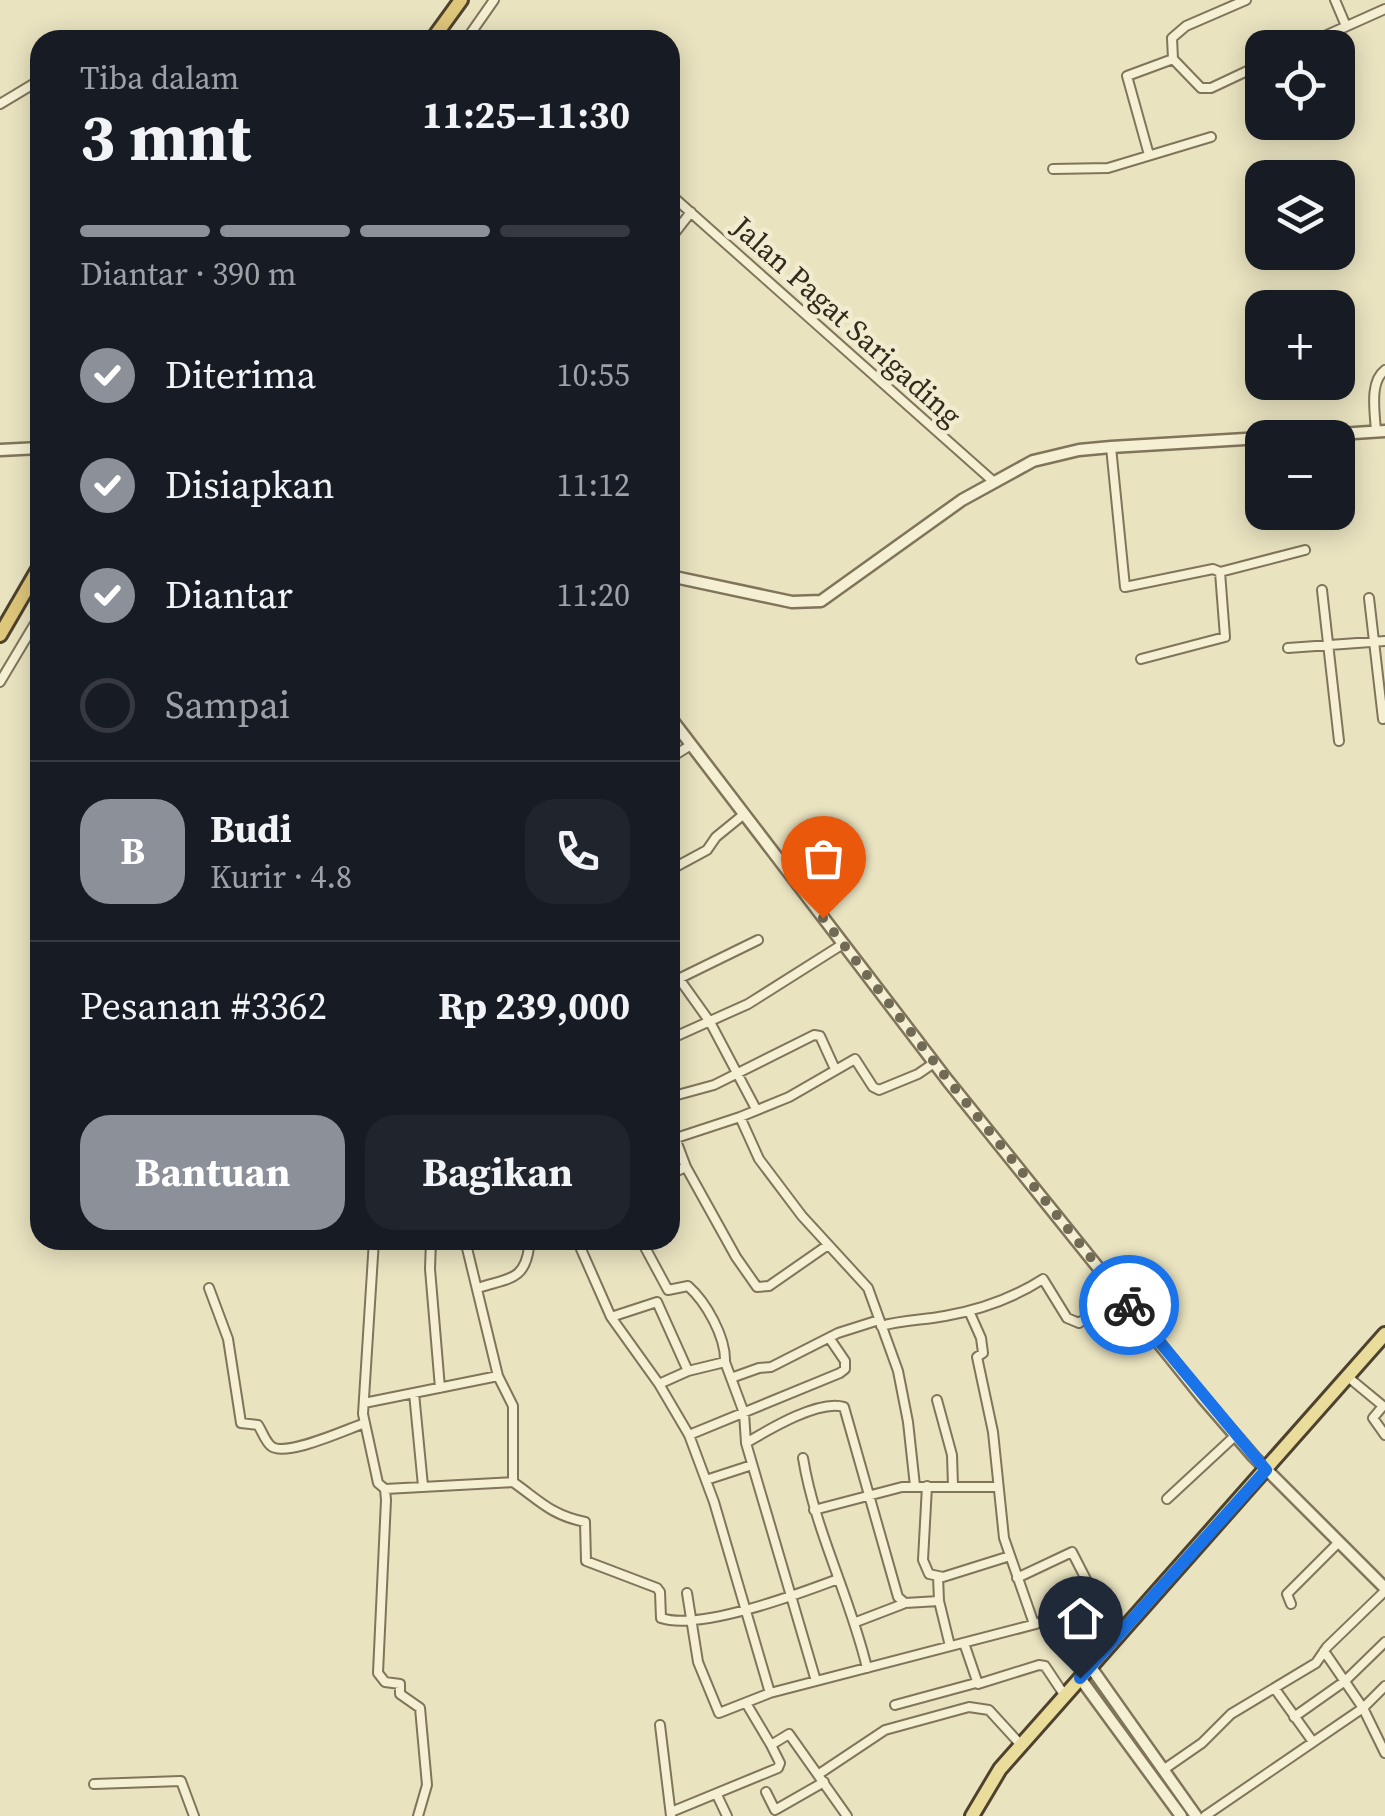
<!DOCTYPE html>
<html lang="id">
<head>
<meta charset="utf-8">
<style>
	:root { --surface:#171b24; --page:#20242c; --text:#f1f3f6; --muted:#9ea1a6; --line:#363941; --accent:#8c9099 }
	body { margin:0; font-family:"Source Serif 4",serif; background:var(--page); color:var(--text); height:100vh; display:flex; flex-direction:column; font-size:38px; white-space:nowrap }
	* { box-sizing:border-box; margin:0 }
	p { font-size:32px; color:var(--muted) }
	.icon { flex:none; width:55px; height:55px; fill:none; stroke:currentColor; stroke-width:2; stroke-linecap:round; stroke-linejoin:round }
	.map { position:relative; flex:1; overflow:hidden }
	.sheet { position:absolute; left:30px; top:30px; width:650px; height:1220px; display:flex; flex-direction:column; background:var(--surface); border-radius:30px; box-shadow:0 5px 25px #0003 }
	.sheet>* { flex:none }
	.fabs { position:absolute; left:1245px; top:30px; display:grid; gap:20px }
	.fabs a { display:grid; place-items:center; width:110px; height:110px; border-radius:20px; background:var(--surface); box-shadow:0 5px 25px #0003; font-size:50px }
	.pin { position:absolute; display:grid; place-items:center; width:85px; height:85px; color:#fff; margin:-102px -42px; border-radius:50% 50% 50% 0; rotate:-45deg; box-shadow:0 0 10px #0007 }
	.pin .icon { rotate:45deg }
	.courier { position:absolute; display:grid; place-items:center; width:100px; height:100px; margin:-50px; border:8px solid #1a73e8; border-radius:50%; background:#fff; color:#222; box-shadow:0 2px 12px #0007 }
	.headline em { font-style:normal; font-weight:700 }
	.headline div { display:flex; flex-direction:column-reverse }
	.headline { display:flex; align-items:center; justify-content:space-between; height:170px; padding:0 50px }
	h1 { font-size:65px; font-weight:700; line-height:75px }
	.bar { display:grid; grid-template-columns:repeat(4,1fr); gap:15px 10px; align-content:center; height:120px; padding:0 50px }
	.bar i { height:12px; border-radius:8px; background:var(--line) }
	.bar .current { background:var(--accent) }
	.bar p { grid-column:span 4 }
	.line { display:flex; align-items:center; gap:25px; padding:0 50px; border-top:2px solid var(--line) }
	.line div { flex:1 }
	.round { display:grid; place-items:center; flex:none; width:105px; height:105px; border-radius:30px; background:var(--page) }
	ol { padding:0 50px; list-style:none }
	li { display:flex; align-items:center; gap:30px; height:110px }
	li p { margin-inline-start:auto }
	li .icon { padding:10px; border-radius:50%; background:var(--accent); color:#fff; stroke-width:4 }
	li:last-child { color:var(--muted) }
	li i { width:55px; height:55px; border:5px solid var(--line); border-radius:50% }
	.action { display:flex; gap:20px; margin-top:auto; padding:20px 50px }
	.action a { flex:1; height:115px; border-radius:30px; background:var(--accent); color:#fff; font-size:40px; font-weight:700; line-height:115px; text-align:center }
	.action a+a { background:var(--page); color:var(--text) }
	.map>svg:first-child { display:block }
</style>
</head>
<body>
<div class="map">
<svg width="1385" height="1816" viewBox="0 0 1385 1816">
	<rect width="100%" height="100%" fill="#e9e3c0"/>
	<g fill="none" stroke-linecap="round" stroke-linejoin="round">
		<defs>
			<path id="minor" d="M1335 0 1346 26
				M466 40 494 0
				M1298 48 1385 9
				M1173 59 1201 88H1211L1262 64
				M0 104 40 80
				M1149 155 1127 76 1173 59 1172 38 1186 26 1246 0
				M1053 169 1108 168 1211 137
				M670 194 994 482
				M670 239 691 212
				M1376 432C1375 412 1369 382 1385 370
				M1111 447 1125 587 1213 569 1220 572 1225 637 1141 659
				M1220 572 1305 550
				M1322 590 1339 741
				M1369 598 1383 719
				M1288 648 1385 641
				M0 682 40 615
				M670 758 691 745
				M670 870 707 850 716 837 743 815
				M680 980 710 1022 756 1109
				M670 983 758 940
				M670 1039 748 1004 843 944
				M670 1097 714 1085 814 1035 820 1036 835 1069
				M670 1140 740 1117
				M686 1167 736 1257 757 1287 769 1286 828 1245
				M670 1174 686 1167 675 1138
				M374 1240 363 1414 378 1483 385 1489 386 1500 378 1673 385 1682 400 1684V1694L420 1708 427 1785 418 1816
				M431 1240 430 1269 440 1388
				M465 1240 498 1376 513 1406V1482C540 1501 551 1515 585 1522L586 1561 657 1588 660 1592 661 1618C700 1631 798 1594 838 1579
				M577 1240 611 1317 659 1384 689 1435 714 1502 770 1693
				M641 1240 668 1290 688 1286C706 1302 726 1337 725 1362
				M209 1288 228 1339 241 1423 258 1425C262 1431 265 1441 271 1446 285 1458 347 1429 365 1423
				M478 1288C508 1278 525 1281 529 1247L540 1240
				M969 1311 981 1338 983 1353 977 1357 993 1432 1004 1538 1034 1624
				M611 1317 657 1302 688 1371
				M881 1326C902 1320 924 1320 945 1316 979 1310 1015 1297 1043 1279L1067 1318 1079 1323 1119 1293
				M1348 1377 1383 1406 1373 1418 1385 1435
				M731 1378 759 1368 771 1367 838 1333 879 1320
				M659 1384 688 1371 725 1362 744 1413 746 1443 816 1681
				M414 1393 423 1486
				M937 1400 952 1455 953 1486
				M364 1403 498 1376
				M689 1435 840 1373 845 1369V1361L830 1339
				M746 1443C768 1430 819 1399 844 1407L898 1597 905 1603 939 1601
				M803 1458C815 1531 850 1596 867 1668
				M706 1480 752 1465
				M915 1486 908 1422 898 1371 868 1288 802 1216 759 1159 740 1117 789 1097 855 1059 873 1087 879 1090 918 1074 934 1063
				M927 1486 923 1560 929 1574 943 1577 1010 1556
				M385 1489 513 1482
				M1167 1499 1236 1435
				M814 1510 902 1487H998
				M938 1576 939 1601 950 1646
				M1017 1578 1072 1552 1116 1638
				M687 1593 698 1662 719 1713 770 1693 1036 1624 1094 1595
				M1291 1604 1287 1594 1339 1542
				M856 1622 903 1604
				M964 1643 978 1684 1039 1665 1045 1666 1065 1696
				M1324 1651 1363 1708 1385 1753
				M1275 1689 1313 1742
				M746 1703 771 1745
				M895 1705 976 1683
				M1294 1717 1345 1681 1385 1642
				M660 1725 671 1816
				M1163 1770 1202 1743 1231 1714 1316 1663 1327 1647 1385 1591
				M819 1774 885 1730 969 1707 989 1710 1021 1745
				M94 1784 181 1781 194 1816
				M766 1792 775 1810 824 1782
				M717 1795 727 1816
				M671 1812 778 1768 780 1763 771 1745 789 1734 847 1816
				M1205 1816 1363 1708 1385 1686"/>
			<path id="tertiary" d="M1278 438 1385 431
				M0 450 40 448
				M670 576 792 602 821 601 962 500 1033 461 1079 450 1111 447 1262 438
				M670 717 948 1081 1203 1398 1254 1457 1385 1588
				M1090 1666 1196 1816
				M1080 1678 1181 1816"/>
			<path id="primary" d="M972 1816 1000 1769 1385 1334"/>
			<path id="trunk" d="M432 40 461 0
				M0 635 40 566"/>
		</defs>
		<use href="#minor" stroke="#80745a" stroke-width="12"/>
		<use href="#tertiary" stroke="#80745a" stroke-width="15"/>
		<use href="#primary" stroke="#4e422e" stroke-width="18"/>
		<use href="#trunk" stroke="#4e422e" stroke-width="18"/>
		<use href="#minor" stroke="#f5f0d3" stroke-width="8"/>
		<use href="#tertiary" stroke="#f5f0d3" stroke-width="10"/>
		<use href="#primary" stroke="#eadd9b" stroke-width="12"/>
		<use href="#trunk" stroke="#dec67a" stroke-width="12"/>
	</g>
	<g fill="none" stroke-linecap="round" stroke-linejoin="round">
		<path stroke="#716b56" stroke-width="10" stroke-dasharray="0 18" d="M823 918 948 1080 1129 1305"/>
		<path stroke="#1a73e8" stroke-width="12" d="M1080 1678 1266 1470 1129 1305"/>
	</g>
	<g text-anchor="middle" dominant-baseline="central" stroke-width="9" stroke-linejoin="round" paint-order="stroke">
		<g font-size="30" fill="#312a1d" stroke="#f1eccf">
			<text transform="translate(847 321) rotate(42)">Jalan Pagat Sarigading</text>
		</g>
	</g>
</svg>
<div class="fabs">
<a><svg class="icon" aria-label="locate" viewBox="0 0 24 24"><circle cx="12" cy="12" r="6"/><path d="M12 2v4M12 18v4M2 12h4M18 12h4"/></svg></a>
<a><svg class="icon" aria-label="layers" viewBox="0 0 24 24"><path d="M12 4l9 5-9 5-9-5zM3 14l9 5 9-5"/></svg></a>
<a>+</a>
<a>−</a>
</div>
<div class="pin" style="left:823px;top:918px;background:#ea580c"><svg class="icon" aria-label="bag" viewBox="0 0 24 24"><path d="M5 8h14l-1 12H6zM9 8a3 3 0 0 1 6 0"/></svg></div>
<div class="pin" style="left:1080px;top:1678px;background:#1f2937"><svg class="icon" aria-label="home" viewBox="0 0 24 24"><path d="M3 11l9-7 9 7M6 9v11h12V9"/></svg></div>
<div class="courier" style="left:1129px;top:1305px"><svg class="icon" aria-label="bike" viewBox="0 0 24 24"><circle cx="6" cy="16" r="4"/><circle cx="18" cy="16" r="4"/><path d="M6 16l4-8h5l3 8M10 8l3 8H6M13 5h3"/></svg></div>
<section class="sheet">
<div class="headline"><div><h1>3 mnt</h1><p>Tiba dalam</p></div><em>11:25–11:30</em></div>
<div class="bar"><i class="current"></i><i class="current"></i><i class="current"></i><i></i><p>Diantar · 390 m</p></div>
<ol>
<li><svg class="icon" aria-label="check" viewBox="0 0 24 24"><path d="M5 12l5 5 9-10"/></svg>Diterima<p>10:55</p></li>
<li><svg class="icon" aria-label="check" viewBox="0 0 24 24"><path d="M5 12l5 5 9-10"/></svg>Disiapkan<p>11:12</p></li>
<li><svg class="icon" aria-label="check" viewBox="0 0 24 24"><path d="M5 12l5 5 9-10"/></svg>Diantar<p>11:20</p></li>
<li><i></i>Sampai</li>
</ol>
<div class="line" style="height:180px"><b class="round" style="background:var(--accent);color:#fff">B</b><div><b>Budi</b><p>Kurir · 4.8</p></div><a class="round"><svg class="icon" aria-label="phone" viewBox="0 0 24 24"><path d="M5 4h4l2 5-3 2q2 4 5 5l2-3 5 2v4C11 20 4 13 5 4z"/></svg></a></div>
<div class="line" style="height:130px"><div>Pesanan #3362</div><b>Rp 239,000</b></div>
<div class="action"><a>Bantuan</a><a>Bagikan</a></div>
</section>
</div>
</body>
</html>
